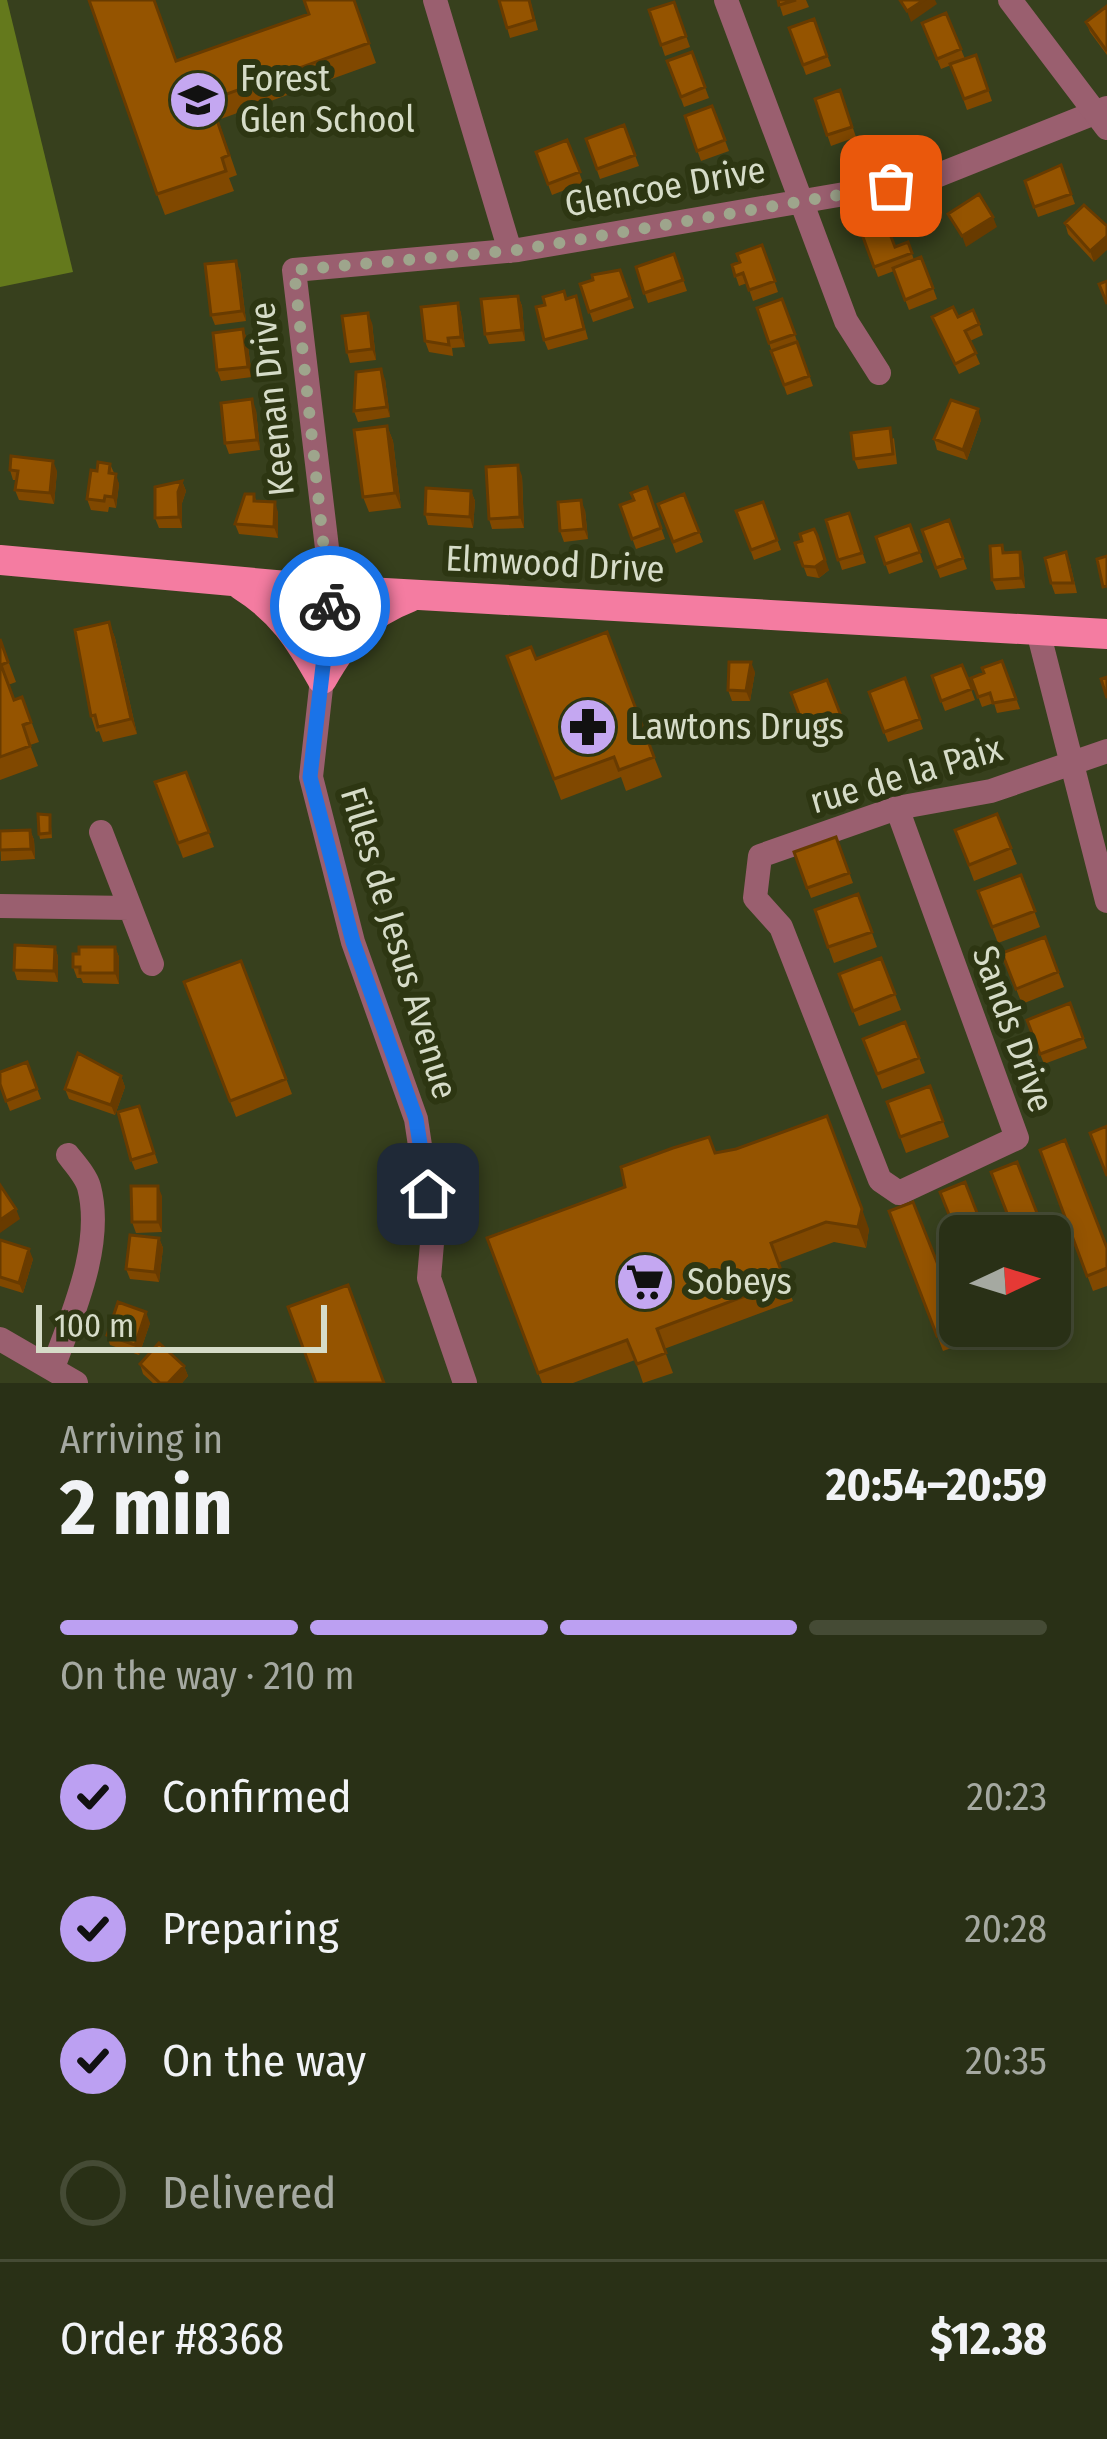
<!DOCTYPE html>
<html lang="en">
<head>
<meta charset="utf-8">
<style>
	:root { --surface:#293016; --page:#353c23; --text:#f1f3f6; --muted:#a5a9a1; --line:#454b35; --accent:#bca0f2 }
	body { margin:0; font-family:"Fira Sans Condensed",sans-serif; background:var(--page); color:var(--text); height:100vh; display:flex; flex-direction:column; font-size:45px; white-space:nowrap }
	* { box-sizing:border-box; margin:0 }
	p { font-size:39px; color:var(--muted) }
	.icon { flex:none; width:66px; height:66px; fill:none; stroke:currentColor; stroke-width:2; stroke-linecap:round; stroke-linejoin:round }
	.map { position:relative; height:1383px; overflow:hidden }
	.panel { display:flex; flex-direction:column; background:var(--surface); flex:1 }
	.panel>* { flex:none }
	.needle { width:78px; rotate:86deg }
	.tools { position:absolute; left:939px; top:1215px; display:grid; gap:24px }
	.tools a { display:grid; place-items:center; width:132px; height:132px; border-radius:18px; background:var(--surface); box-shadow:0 6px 18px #0003,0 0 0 3px var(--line); font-size:60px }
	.scale { position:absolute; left:36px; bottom:30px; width:291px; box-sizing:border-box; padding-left:12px; border:6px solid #d6dcc8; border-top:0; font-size:33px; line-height:42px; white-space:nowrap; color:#d6dcc8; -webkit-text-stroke:9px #2d3612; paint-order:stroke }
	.pin { position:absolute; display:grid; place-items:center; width:102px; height:102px; color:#fff; margin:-51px; border-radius:24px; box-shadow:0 6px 18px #0006 }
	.courier { position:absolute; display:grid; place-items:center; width:120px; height:120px; margin:-60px; border:9px solid #1a73e8; border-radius:50%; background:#fff; color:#222; box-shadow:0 3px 15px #0007 }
	.head em { font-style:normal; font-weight:700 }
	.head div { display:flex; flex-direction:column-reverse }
	.head { display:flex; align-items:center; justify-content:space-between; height:204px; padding:0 60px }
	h1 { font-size:78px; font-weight:700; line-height:90px }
	.bar { display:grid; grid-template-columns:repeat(4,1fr); gap:18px 12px; align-content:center; height:144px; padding:0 60px }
	.bar i { height:15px; border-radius:9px; background:var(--line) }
	.bar .current { background:var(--accent) }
	.bar p { grid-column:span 4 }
	.line { display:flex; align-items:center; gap:30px; padding:0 60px; border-top:3px solid var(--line) }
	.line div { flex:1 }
	ol { padding:0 60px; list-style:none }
	li { display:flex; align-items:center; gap:36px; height:132px }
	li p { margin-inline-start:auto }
	li .icon { padding:12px; border-radius:50%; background:var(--accent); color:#111; stroke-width:4 }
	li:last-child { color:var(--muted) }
	li i { width:66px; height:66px; border:6px solid var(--line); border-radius:50% }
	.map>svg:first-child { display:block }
</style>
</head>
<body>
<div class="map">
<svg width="1107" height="1383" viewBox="0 0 1107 1383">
	<rect width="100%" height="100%" fill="#37401d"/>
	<path fill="#64791c" d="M0 0H7L73 272 0 287Z"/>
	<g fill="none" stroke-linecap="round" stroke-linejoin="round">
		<path stroke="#9a5f6f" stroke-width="24" d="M435 0 510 251
			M726 0 846 321 879 373
			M1038 631 1107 901
			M897 808 1017 1138 899 1193 880 1180 781 927 755 898 760 856 897 808 991 791 1107 751
			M101 832 152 964
			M0 906 129 908
			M0 1339 76 1383
			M54 1365C73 1313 104 1244 89 1187 86 1176 75 1164 68 1155
			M465 1383 429 1278 433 1232 416 1119 353 942 311 777 332 590 294 270 518 250 926 180 1107 108"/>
		<path stroke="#9a5f6f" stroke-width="24" d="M1010 0 1107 128"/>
		<path stroke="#f47ca1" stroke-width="30" d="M0 560 332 590 1107 634
			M241 585C281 610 299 638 322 679
			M322 679C346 637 364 615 410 597"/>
	</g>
	<path fill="#804800" d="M354 0 376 63 218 120 237 175 229 178 234 191 165 215 157 194 176 61Z
		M499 0H530L538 30 510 38Z
		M778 0H806L809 7 783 16Z
		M674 2 690 47 665 56 649 10Z
		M1107 6V55L1090 32 1086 22Z
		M946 13 965 59 976 55 992 101 967 110 951 65 941 69 922 23Z
		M814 19 831 66 806 75 789 28Z
		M692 52 709 98 684 107 667 61Z
		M840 90 856 137 831 146 815 99Z
		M712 106 729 151 701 161 685 116Z
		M624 125 639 166 600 179 586 139Z
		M567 140 583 183 552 195 536 152Z
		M1061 165 1075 204 1038 217 1025 181Z
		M1084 205 1094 262 1068 234 1065 223Z
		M860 229 895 247 908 242 914 260 933 288 937 299 909 310 894 271 878 277Z
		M762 245 778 292 753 301 747 283 739 286 732 265 740 262Z
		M674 254 687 291 648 303 636 267Z
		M620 270 634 308 593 322 580 284Z
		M240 271 246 321 215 325 211 315Z
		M518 296 522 306 525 341 489 344 485 334Z
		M566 299 579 306 588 339 548 350 544 340Z
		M782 299 813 386 787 395 769 343Z
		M458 303 461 314 465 347 452 348 453 356 429 352 425 341Z
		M932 317H958L979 324 983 335 970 341 980 364 959 374Z
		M372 323 376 360 350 363 347 352Z
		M243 329 247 339 252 377 221 381 217 370Z
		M385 379 390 417 358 422 354 411Z
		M256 410 260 450 229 454 225 443Z
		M981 420 967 460 937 450 934 439Z
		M387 426 393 441 401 508 369 512 363 497Z
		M894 438 897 464 858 469 854 459Z
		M110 464 119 484 116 508 109 507 108 512 91 510 87 499 97 471Z
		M10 470 57 471 54 504 19 500 15 490 16 480H13Z
		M522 476 524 528 492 529 489 519Z
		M182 481 186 491 182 503V528H159L155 518Z
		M647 487 665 539 636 549 620 505 634 500Z
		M471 491 475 501 473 528 428 525 425 514Z
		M254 494 256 501 278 512V538L239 534 235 524Z
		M684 494 703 542 676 553 658 504Z
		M763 502 781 550 754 560 736 511Z
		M585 510 588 539 564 542 560 531Z
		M849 513 866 563 842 570 826 520Z
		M949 520 967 569 940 578 922 530Z
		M910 525 923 562 889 574 876 537Z
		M802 541 829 570 819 578 807 576 795 543Z
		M1002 545 1005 553 1023 562 1025 588 996 590 992 580Z
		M1066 552 1070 563 1077 593 1055 594 1051 583Z
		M109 622 115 638 137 734 103 742 99 731 96 732 91 716Z
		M0 639 16 682 8 685 14 700 22 697 39 742 30 745 38 766 0 780Z
		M507 656 536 659 654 757 662 777 626 791 621 777 561 800Z
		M1002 661 1020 709 997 713 994 703 982 707 971 678 984 673Z
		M962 665 975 700 945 711 932 676Z
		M755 672 750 701H732L728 690Z
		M905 678 923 729 888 742 869 692Z
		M827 680 848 737 812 750 791 693Z
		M186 772 214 847 183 858 155 782Z
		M997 814 1017 864 974 881 955 830Z
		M50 815 52 838 40 839 39 834Z
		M30 830 34 840 35 859 1 861 0 831Z
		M836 837 853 883 811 898 794 852Z
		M1021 875 1040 927 998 943 978 891Z
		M858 894 877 947 834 963 815 910Z
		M1045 937 1064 987 1022 1004 1002 953Z
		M55 947 58 957V982L17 980 14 970Z
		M115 947 119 957V984L83 983 81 978H77L73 967Z
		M881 958 901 1010 859 1026 839 974Z
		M241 961 292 1094 236 1117 184 982Z
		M1070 1003 1087 1048 1044 1064 1027 1020Z
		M905 1022 925 1073 882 1089 863 1039Z
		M27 1062 41 1099 10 1111 0 1085Z
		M121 1076 125 1087 115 1115 69 1099 65 1089Z
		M930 1086 949 1137 906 1153 887 1102Z
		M139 1106 158 1163 135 1170 131 1160Z
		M1040 1150 1107 1248V1286L1093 1291Z
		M715 1153 869 1229 866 1248 834 1242 778 1263 793 1301 664 1349 673 1373 643 1383 635 1360 573 1383H542L487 1238Z
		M162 1196V1232L136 1233 132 1222Z
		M889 1211 962 1326 968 1342 943 1351Z
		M159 1238 163 1248 159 1282 130 1279 126 1269Z
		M0 1240 33 1259 23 1293 0 1286Z
		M1050 1247 1071 1302 1050 1310Z
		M150 1323 139 1355 110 1345 107 1335Z
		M992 1326H1009L995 1332Z
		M140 1364 184 1366 188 1376 182 1383H153L143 1374Z"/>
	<path fill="#683b00" d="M924 0H935L937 4 911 22 907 11Z
		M993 217 997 227 966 247 962 236Z
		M1107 236V250L1094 262 1090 251Z
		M236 261 240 271 246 321 242 311Z
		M518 296 522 306 525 341 522 330Z
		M458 303 461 314 465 347 461 337Z
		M368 313 372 323 376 360 372 349Z
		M243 329 247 339 252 377 248 367Z
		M381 369 385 379 390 417 387 407Z
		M252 399 256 410 260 450 257 440Z
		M978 409 981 420 967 460 963 450Z
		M387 426 393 441 401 508 395 493Z
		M53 461 57 471 54 504 50 493Z
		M518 465 522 476 524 528 520 517Z
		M116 474 119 484 116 508 113 497Z
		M182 481 186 491 182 503V528L179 517 178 492Z
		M471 491 475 501 473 528 470 517Z
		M581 500 585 510 588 539 584 529Z
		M275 502 278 512V538L274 527Z
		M821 545 829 570 819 578 815 567Z
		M1020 552 1023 562 1025 588 1021 578Z
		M109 622 115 638 137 734 131 719Z
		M751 662 755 672 750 701 746 691Z
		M30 830 34 840 35 859 31 849Z
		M55 947 58 957V982L54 971Z
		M115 947 119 957V984L115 973Z
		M121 1076 125 1087 115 1115 111 1105Z
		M158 1186 162 1196V1232L158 1222Z
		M16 1209 20 1219 0 1233V1220Z
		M862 1209 869 1229 866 1248 858 1227Z
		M159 1238 163 1248 159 1282 155 1272Z
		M29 1249 33 1259 23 1293 19 1283Z
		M146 1312 150 1323 139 1355 135 1345Z
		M184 1366 188 1376 182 1383H168Z"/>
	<path fill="#955400" stroke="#683b00" stroke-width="3" d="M89 0H154L176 61 309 14 304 0H354L369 43 210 100 229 155 222 158 226 171 157 194Z
		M499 0H529L534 20 507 28Z
		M778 0H796L779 5Z
		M900 0H924L907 11Z
		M674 2 686 36 661 45 649 10Z
		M1107 6V49L1106 50 1086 22Z
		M946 13 961 49 937 59 922 23Z
		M814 19 827 56 803 65 789 28Z
		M692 52 705 87 681 97 667 61Z
		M976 55 988 90 964 99 950 64Z
		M840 90 852 127 827 135 815 99Z
		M712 106 725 140 697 151 685 116Z
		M624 125 635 155 597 169 586 139Z
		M567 140 580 172 548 184 536 152Z
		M1061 165 1071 194 1034 207 1025 181Z
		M979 194 993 217 962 236 948 214Z
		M1084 205 1107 226V236L1090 251 1065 223Z
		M885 221 895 247 908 242 912 253 874 267 860 229Z
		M762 245 775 281 749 290 743 273 735 276 732 265 740 262 737 254Z
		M674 254 683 280 644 293 636 267Z
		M921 257 933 288 905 300 893 268Z
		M236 261 242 311 211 315 205 264Z
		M620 270 630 298 589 312 580 284 593 280 592 275Z
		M1107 281V304L1099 284Z
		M564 291 566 299 576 296 584 329 544 340 536 307 545 305 543 297Z
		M518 296 522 330 485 334 481 299Z
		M782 299 795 334 769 343 757 308Z
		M458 303 461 337 448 338 449 345 425 341 421 307Z
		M953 307 958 317 973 310 979 324 965 331 976 353 955 364 932 317Z
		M368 313 372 349 347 352 342 316Z
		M243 329 248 367 217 370 213 333Z
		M797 342 809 376 784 385 771 351Z
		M381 369 387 407 354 411 356 372Z
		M252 399 257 440 225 443 221 403Z
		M951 400 978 409 963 450 934 439Z
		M387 426 395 493 363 497 354 430Z
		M890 428 893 454 854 459 851 433Z
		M11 456 53 461 50 493 15 490 18 471 10 470Z
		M98 462 110 464 109 473 116 474 113 497 105 496 104 501 87 499 91 470 97 471Z
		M518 465 520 517 489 519 486 467Z
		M182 481 178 492 179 517 155 518V487Z
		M647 487 661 528 632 539 620 505 634 500 631 493Z
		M426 488 471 491 470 517 425 514Z
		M245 494H254V501L275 502 274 527 235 524Z
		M684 494 699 532 673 542 658 504Z
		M581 500 584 529 560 531 558 502Z
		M763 502 777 540 751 550 736 511Z
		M849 513 862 553 838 560 826 520Z
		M949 520 963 558 936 568 922 530Z
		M910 525 920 552 885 564 876 537Z
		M814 529 817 535 825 560 815 567 803 566 795 543 802 541 800 534Z
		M1002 545 1003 553 1020 552 1021 578 992 580 990 546Z
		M1066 552 1073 583H1051L1045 558Z
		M1107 556V586L1103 587 1097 559Z
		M109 622 131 719 98 727 95 715 91 716 75 630Z
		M607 632 654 757 619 770 614 757 554 779 507 656 531 647 536 659Z
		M0 639 8 662 1 665 14 700 22 697 31 722 23 725 30 746 0 757Z
		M1002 661 1016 699 993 703 990 693 978 697 971 678 984 673 982 668Z
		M729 662H751L746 691 728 690Z
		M962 665 972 689 941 701 932 676Z
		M1107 677V698L1101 679Z
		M905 678 920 719 884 732 869 692Z
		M827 680 843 721 807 735 791 693Z
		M186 772 209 832 178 843 155 782Z
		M38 814 50 815V833L39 834Z
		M997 814 1011 848 969 865 955 830Z
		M30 830 31 849 0 850V831Z
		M836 837 849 873 807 888 794 852Z
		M1021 875 1035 911 992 927 978 891Z
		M858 894 872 932 828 947 815 910Z
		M1045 937 1058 972 1016 989 1002 953Z
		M15 945 55 947 54 971 14 970Z
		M79 947H115V973H80V967H73V954H79Z
		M881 958 895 994 853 1011 839 974Z
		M241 961 286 1079 230 1101 184 982Z
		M1070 1003 1083 1038 1040 1054 1027 1020Z
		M905 1022 919 1058 877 1074 863 1039Z
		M78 1053 121 1076 111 1105 65 1089Z
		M27 1062 37 1089 6 1101 0 1084V1072Z
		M930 1086 943 1121 900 1137 887 1102Z
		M139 1106 154 1153 131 1160 118 1112Z
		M827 1116 862 1209 858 1227 826 1222 771 1243 785 1281 657 1329 666 1353 637 1364 627 1340 538 1373 487 1238 625 1187 621 1167 673 1148 709 1137 715 1153 736 1149Z
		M1107 1126V1176L1090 1133Z
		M1065 1140 1107 1248V1268L1087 1276 1040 1150Z
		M1017 1162 1046 1236H1016L991 1172Z
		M965 1182 986 1236H960V1242L940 1192Z
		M0 1185 16 1209 0 1220Z
		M131 1186H158V1222H132Z
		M913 1202 960 1320V1326H962L937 1336 889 1211Z
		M130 1235 159 1238 155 1272 126 1269Z
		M0 1240 29 1249 19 1283 0 1277Z
		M1050 1247 1065 1286 1050 1292Z
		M348 1285 384 1383H316L288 1307Z
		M118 1302 146 1312 135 1345 107 1335Z
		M159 1343 184 1366 168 1383H160L140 1364Z"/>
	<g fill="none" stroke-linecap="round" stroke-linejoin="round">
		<path stroke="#9ea58c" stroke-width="12" stroke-dasharray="0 21.6" d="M330 606 294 270 518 250 891 186"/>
		<path stroke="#1a73e8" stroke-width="15" d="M330 606 310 777 353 942 416 1119 428 1194"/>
	</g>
	<defs>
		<symbol id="school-disc" viewBox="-11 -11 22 22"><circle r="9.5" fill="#c4a7f1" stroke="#2d3612"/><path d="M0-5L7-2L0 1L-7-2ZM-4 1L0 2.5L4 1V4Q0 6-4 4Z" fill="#111"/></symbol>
		<symbol id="pharmacy-disc" viewBox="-11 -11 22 22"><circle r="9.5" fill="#c4a7f1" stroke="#2d3612"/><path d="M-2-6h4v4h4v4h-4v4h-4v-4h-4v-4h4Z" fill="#111"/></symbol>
		<symbol id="supermarket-disc" viewBox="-11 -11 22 22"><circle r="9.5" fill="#c4a7f1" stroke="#2d3612"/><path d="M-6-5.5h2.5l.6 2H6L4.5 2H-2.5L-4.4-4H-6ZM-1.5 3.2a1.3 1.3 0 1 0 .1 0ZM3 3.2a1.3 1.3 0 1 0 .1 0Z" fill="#111"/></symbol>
	</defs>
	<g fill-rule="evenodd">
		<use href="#school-disc" x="165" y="67" width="66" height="66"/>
		<use href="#pharmacy-disc" x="555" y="694" width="66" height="66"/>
		<use href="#supermarket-disc" x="612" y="1249" width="66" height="66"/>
	</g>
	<g text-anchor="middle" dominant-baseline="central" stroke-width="12" stroke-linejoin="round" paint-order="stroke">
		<g font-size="36" fill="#d6dcc8" stroke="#2d3612" text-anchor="start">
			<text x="240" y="79">Forest<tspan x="240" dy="41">Glen School</tspan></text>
			<text x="630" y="727">Lawtons Drugs</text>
			<text x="687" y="1282">Sobeys</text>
		</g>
		<g font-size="36" fill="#d6dcc8" stroke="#2d3612">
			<text transform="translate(665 187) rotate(-10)">Glencoe Drive</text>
			<text transform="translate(272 399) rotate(-96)">Keenan Drive</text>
			<text transform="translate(555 564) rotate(3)">Elmwood Drive</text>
			<text transform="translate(906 775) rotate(-16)">rue de la Paix</text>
			<text transform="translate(399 943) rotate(73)">Filles de Jesus Avenue</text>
			<text transform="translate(1013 1029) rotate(70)">Sands Drive</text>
		</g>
	</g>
</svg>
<div class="tools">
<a><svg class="needle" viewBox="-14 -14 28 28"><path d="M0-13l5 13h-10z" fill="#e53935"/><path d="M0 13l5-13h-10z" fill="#a5a9a1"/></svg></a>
</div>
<div class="scale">100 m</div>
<div class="pin" style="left:891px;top:186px;background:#ea580c"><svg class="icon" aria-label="bag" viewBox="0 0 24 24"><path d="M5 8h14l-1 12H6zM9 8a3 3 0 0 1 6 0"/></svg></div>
<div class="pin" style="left:428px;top:1194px;background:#1f2937"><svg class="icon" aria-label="home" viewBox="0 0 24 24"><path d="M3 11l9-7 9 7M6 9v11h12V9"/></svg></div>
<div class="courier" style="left:330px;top:606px"><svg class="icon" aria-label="bike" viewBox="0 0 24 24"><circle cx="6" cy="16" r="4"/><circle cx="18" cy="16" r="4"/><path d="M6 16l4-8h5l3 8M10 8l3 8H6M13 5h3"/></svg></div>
</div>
<section class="panel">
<div class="head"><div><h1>2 min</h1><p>Arriving in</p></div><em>20:54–20:59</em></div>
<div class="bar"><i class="current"></i><i class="current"></i><i class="current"></i><i></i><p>On the way · 210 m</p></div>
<ol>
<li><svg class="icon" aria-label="check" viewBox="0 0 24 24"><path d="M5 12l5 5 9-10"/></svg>Confirmed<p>20:23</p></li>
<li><svg class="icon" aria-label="check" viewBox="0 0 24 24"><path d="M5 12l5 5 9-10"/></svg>Preparing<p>20:28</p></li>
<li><svg class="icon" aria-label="check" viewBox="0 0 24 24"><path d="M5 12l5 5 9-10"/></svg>On the way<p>20:35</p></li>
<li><i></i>Delivered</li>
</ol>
<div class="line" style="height:156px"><div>Order #8368</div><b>$12.38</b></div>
</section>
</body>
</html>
